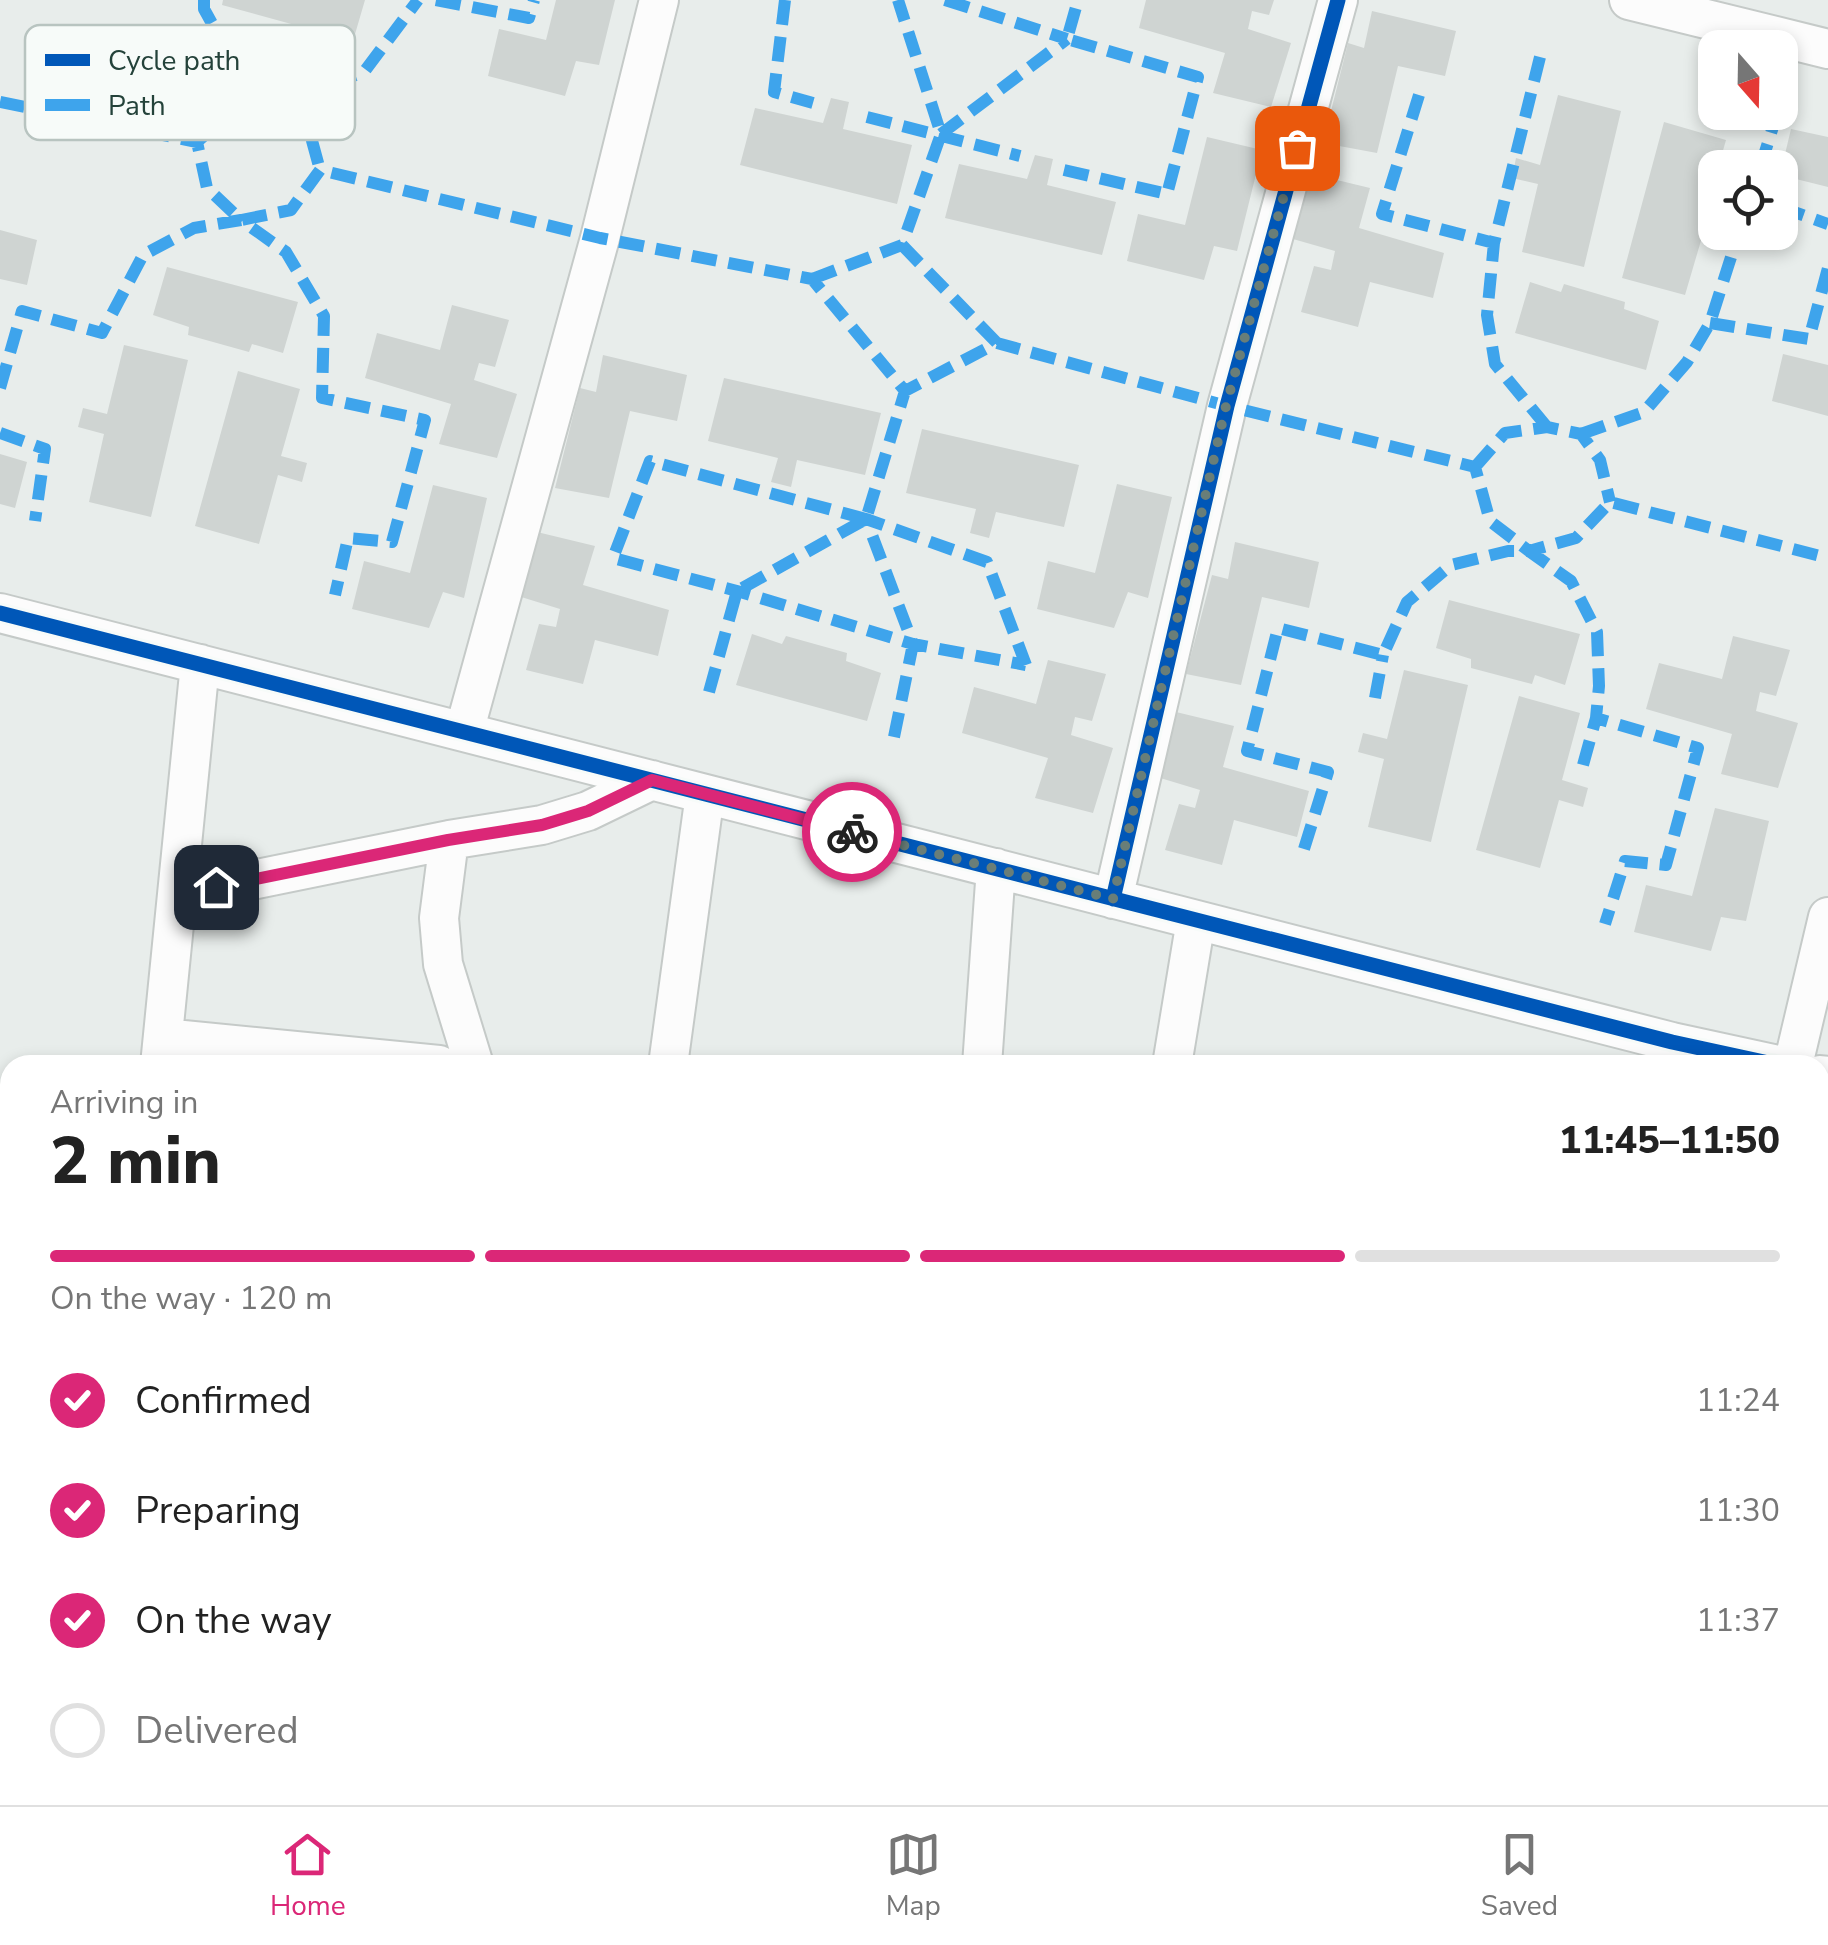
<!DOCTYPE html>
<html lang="en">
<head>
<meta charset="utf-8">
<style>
	:root { --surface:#fff; --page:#f2f2f2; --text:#222; --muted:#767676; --line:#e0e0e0; --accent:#db2777 }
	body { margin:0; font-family:"Nunito Sans",sans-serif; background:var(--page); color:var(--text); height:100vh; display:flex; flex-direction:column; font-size:38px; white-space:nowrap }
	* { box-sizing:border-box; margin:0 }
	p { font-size:32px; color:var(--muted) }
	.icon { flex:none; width:55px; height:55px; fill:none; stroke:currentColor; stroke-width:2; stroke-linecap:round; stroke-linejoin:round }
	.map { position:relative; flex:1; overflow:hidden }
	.side { position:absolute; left:0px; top:1055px; width:1830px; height:750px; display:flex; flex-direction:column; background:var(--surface); border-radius:30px 30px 0 0; box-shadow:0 5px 15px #0003 }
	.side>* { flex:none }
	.needle { width:65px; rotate:160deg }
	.controls { position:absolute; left:1698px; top:30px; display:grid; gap:20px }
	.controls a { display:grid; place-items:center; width:100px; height:100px; border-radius:20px; background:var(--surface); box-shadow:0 5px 15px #0003; font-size:50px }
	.pin { position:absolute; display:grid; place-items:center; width:85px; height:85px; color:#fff; margin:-42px; border-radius:20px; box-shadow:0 5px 15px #0006 }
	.courier { position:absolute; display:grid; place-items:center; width:100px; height:100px; margin:-50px; border:8px solid #db2777; border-radius:50%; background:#fff; color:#222; box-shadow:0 2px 12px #0007 }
	.headline em { font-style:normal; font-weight:800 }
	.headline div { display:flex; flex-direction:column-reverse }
	.headline { display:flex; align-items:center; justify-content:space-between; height:170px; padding:0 50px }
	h1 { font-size:65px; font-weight:800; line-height:75px }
	.bar { display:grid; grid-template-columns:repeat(4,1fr); gap:15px 10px; align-content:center; height:120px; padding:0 50px }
	.bar i { height:12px; border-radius:8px; background:var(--line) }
	.bar .on { background:var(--accent) }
	.bar p { grid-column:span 4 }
	ol { padding:0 50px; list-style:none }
	li { display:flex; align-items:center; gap:30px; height:110px }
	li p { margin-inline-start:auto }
	li .icon { padding:10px; border-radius:50%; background:var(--accent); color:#fff; stroke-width:4 }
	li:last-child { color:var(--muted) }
	li i { width:55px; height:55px; border:5px solid var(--line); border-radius:50% }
	.menu { display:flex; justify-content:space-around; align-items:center; height:140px; border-top:2px solid var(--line); background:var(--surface); font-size:28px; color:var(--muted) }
	.menu a { display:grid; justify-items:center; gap:5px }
	.menu .on { color:var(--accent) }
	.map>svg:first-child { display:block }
</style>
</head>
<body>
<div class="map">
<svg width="1828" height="1805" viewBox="0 0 1828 1805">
	<rect width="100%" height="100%" fill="#e8edeb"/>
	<path fill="#cfd4d2" d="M223 0H365L353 41 222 5Z
		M556 0H615L599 65 576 61 565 96 488 76 499 29 546 40Z
		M1146 0H1274L1269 15 1252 11 1248 29 1291 43 1271 107 1213 93 1225 53 1139 28Z
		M1372 11 1456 31 1445 76 1398 66 1377 153 1323 143 1348 43 1364 48Z
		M1558 95 1621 111 1584 267 1522 252 1538 184 1512 178 1516 158 1540 165Z
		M831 98 849 102 843 129 912 145 897 204 740 165 755 108 823 123Z
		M1664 122 1726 140 1718 168H1715V180L1708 207 1715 209V230L1705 227 1685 295 1622 278Z
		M1791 129 1828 137V187L1780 175Z
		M1207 137 1262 150 1237 251 1214 246 1204 280 1127 261 1138 214 1185 225Z
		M1035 155 1053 159 1047 185 1116 202 1102 255 945 218 959 164 1027 179Z
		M1312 174 1370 188 1359 228 1444 253 1433 298 1370 282 1358 327 1301 312 1314 266 1331 270 1335 251 1293 239Z
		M0 230 37 240 27 285 0 279Z
		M167 267 298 302 283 353 252 344 249 352 188 335 189 327 153 315Z
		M1530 282 1561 292 1564 284 1625 302 1624 309 1659 321 1646 370 1515 333Z
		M452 305 509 320 495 367 479 363 474 380 517 394 497 458 439 444 451 404 365 378 377 333 440 350Z
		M124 345 188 360 151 517 89 502 104 434 78 427 83 408 107 414Z
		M1783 354 1828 365V416L1772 401Z
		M603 355 687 375 677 421 630 411 609 498 555 488 580 388 596 392Z
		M238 371 300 389 281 456 307 463 302 482 278 475 259 544 195 526Z
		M724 378 881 413 865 475 797 460 791 487 771 482 778 458 708 441Z
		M922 429 1079 465 1064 527 996 512 989 538 970 533 976 509 906 493Z
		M0 454 27 462 15 508 0 504Z
		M1117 484 1172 497 1148 598 1128 592 1114 628 1037 609 1048 561 1095 573Z
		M433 485 487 498 464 598 443 592 429 628 352 609 364 561 410 573Z
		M537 532 595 546 583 585 669 610 658 656 595 640 583 684 526 670 539 624 556 627 560 609 518 596Z
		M1235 542 1319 562 1309 608 1262 597 1241 685 1186 674 1212 575 1228 579Z
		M1449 600 1580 634 1565 685 1535 675 1532 684 1471 668V659L1436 648Z
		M752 634 782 644 786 636 847 653 846 661 881 673 867 721 736 685Z
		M1733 636 1790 650 1776 696 1760 692 1756 711 1798 723 1778 788 1721 774 1732 734 1646 709 1659 663 1722 679Z
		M1048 660 1106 674 1092 721 1075 717 1071 735 1113 748 1093 813 1035 798 1048 758 962 733 974 687 1036 704Z
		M1404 670 1468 685 1431 842 1368 827 1384 759 1358 752 1363 733 1387 739Z
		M1519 696 1580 713 1562 780 1588 788 1583 807 1559 800 1540 868 1476 850Z
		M1176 712 1234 726 1223 767 1309 791 1297 837 1234 820 1222 865 1165 850 1179 804 1195 808 1200 790 1157 777Z
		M1715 808 1769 821 1746 921 1721 917 1711 951 1634 932 1646 885 1692 896Z"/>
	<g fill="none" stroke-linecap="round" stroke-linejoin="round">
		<defs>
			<path id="minor" d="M1629 0 1828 49
				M0 613 1672 1042 1778 1065
				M464 732 600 238 659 0
				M449 840 439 918 443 964 474 1065
				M178 895 449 840 542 825 588 811 652 780
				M1113 899 1227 406 1338 0
				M163 1038 439 1065
				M160 1065 200 664
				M668 1065 705 794
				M982 1065 996 868
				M1172 1065 1196 920
				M1793 1065 1828 917
				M1820 1075 1828 1076
				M0 1194 10 1195
				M0 1389 10 1390
				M1820 1442V1470
				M0 1712 10 1713
				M825 1795 921 1805
				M111 1805 113 1795
				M474 1805 476 1795
				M1057 1805 1058 1795
				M1385 1805 1387 1795
				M1576 1805 1578 1795
				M1751 1805 1756 1795"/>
		</defs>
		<use href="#minor" stroke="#c5cac8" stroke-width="42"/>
		<use href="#minor" stroke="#fcfcfc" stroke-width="38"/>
		<path stroke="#3ea4ec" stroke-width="12" stroke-dasharray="25 12" stroke-linecap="butt" d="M204 0V9L236 67 270 98 313 90 364 72 418 0
			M436 0 529 18 534 0
			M785 0 774 92 813 103
			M945 0 1067 39
			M1540 57 1494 243 1487 315 1495 364 1547 427
			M1419 95 1382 214 1494 243
			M0 102 197 142 207 188 241 220 291 210 320 170 600 238 812 279 905 391 997 343 1227 406 1475 467 1490 521 1529 551 1576 538 1610 502 1828 558
			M867 117 1020 156
			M941 134 1067 39
			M197 142 230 113 270 98 308 126 320 170
			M1760 168 1777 114
			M1064 170 1167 194 1198 77 1067 39 1078 0
			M1780 207 1828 224
			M902 245 997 343
			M812 279 902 245 941 134 898 0
			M1710 323 1809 339 1828 268
			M0 388 22 311 102 333 143 255 194 228 241 220 286 252 324 316 322 398 425 420 392 542 348 538 335 595
			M0 433 45 449 35 521
			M1581 434 1644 412 1687 362 1710 323 1739 232
			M1475 467 1505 433 1547 427 1581 434 1600 460 1610 502
			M866 519 650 461 613 558 737 591 913 644 1026 665
			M709 692 737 591 866 519 905 391
			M1375 698 1383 655
			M894 737 913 644 866 519 987 562 1026 665
			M1583 765 1596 718
			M1304 849 1328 772 1247 751 1278 628 1383 655 1407 602 1451 565 1508 551H1529L1571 581 1597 632 1599 686 1596 718 1698 748 1666 865 1625 861 1605 924"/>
		<defs>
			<path id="cycleway" d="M0 613 1672 1042 1778 1065
				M1113 899 1227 406 1338 0"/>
		</defs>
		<use href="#cycleway" stroke="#f7fbf9" stroke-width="21"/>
		<use href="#cycleway" stroke="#0057b8" stroke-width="15"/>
	</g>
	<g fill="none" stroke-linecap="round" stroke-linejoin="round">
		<path stroke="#697e78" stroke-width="10" stroke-dasharray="0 18" d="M852 832 1113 899 1226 406 1297 148"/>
		<path stroke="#db2777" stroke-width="12" d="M216 887 448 840 542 825 588 811 652 780 852 832"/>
	</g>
	<rect x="25" y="25" width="330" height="115" rx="15" fill="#f7fbf9" stroke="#b8c4c0" stroke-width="2.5"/>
	<rect x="45" y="54" width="45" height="12" fill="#0057b8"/>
	<rect x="45" y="99" width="45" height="12" fill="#3ea4ec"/>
	<g font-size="28" fill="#24423a">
		<text x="108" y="70">Cycle path</text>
		<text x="108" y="115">Path</text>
	</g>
</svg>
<div class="controls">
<a><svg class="needle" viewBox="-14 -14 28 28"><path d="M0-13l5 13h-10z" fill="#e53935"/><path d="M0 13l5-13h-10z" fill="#767676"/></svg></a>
<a><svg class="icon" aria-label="locate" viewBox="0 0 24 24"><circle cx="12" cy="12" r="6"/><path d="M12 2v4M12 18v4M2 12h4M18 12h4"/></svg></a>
</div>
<div class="pin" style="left:1297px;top:148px;background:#ea580c"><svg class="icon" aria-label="bag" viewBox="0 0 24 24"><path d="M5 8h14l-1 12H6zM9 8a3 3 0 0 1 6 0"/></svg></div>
<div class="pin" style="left:216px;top:887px;background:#1f2937"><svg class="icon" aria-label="home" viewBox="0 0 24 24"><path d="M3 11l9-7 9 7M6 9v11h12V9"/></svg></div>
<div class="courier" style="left:852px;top:832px"><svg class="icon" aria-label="bike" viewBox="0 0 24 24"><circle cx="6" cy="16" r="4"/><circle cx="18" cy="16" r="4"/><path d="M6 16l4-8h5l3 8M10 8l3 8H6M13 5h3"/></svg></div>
<section class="side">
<div class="headline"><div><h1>2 min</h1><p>Arriving in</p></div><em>11:45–11:50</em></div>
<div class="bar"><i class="on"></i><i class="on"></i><i class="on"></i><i></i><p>On the way · 120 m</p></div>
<ol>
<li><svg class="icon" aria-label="check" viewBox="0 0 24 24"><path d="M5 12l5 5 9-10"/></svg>Confirmed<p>11:24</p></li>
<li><svg class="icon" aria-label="check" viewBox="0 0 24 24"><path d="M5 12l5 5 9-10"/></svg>Preparing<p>11:30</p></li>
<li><svg class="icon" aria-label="check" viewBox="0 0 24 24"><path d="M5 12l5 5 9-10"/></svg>On the way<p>11:37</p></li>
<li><i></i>Delivered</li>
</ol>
</section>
</div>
<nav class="menu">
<a class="on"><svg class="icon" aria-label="home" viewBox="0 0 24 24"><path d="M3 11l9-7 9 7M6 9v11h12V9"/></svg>Home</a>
<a><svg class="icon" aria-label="map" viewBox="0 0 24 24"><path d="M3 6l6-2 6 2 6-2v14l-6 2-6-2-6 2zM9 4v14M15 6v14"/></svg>Map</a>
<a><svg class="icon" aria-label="saved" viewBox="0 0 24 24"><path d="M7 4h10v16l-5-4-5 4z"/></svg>Saved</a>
</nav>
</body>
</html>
